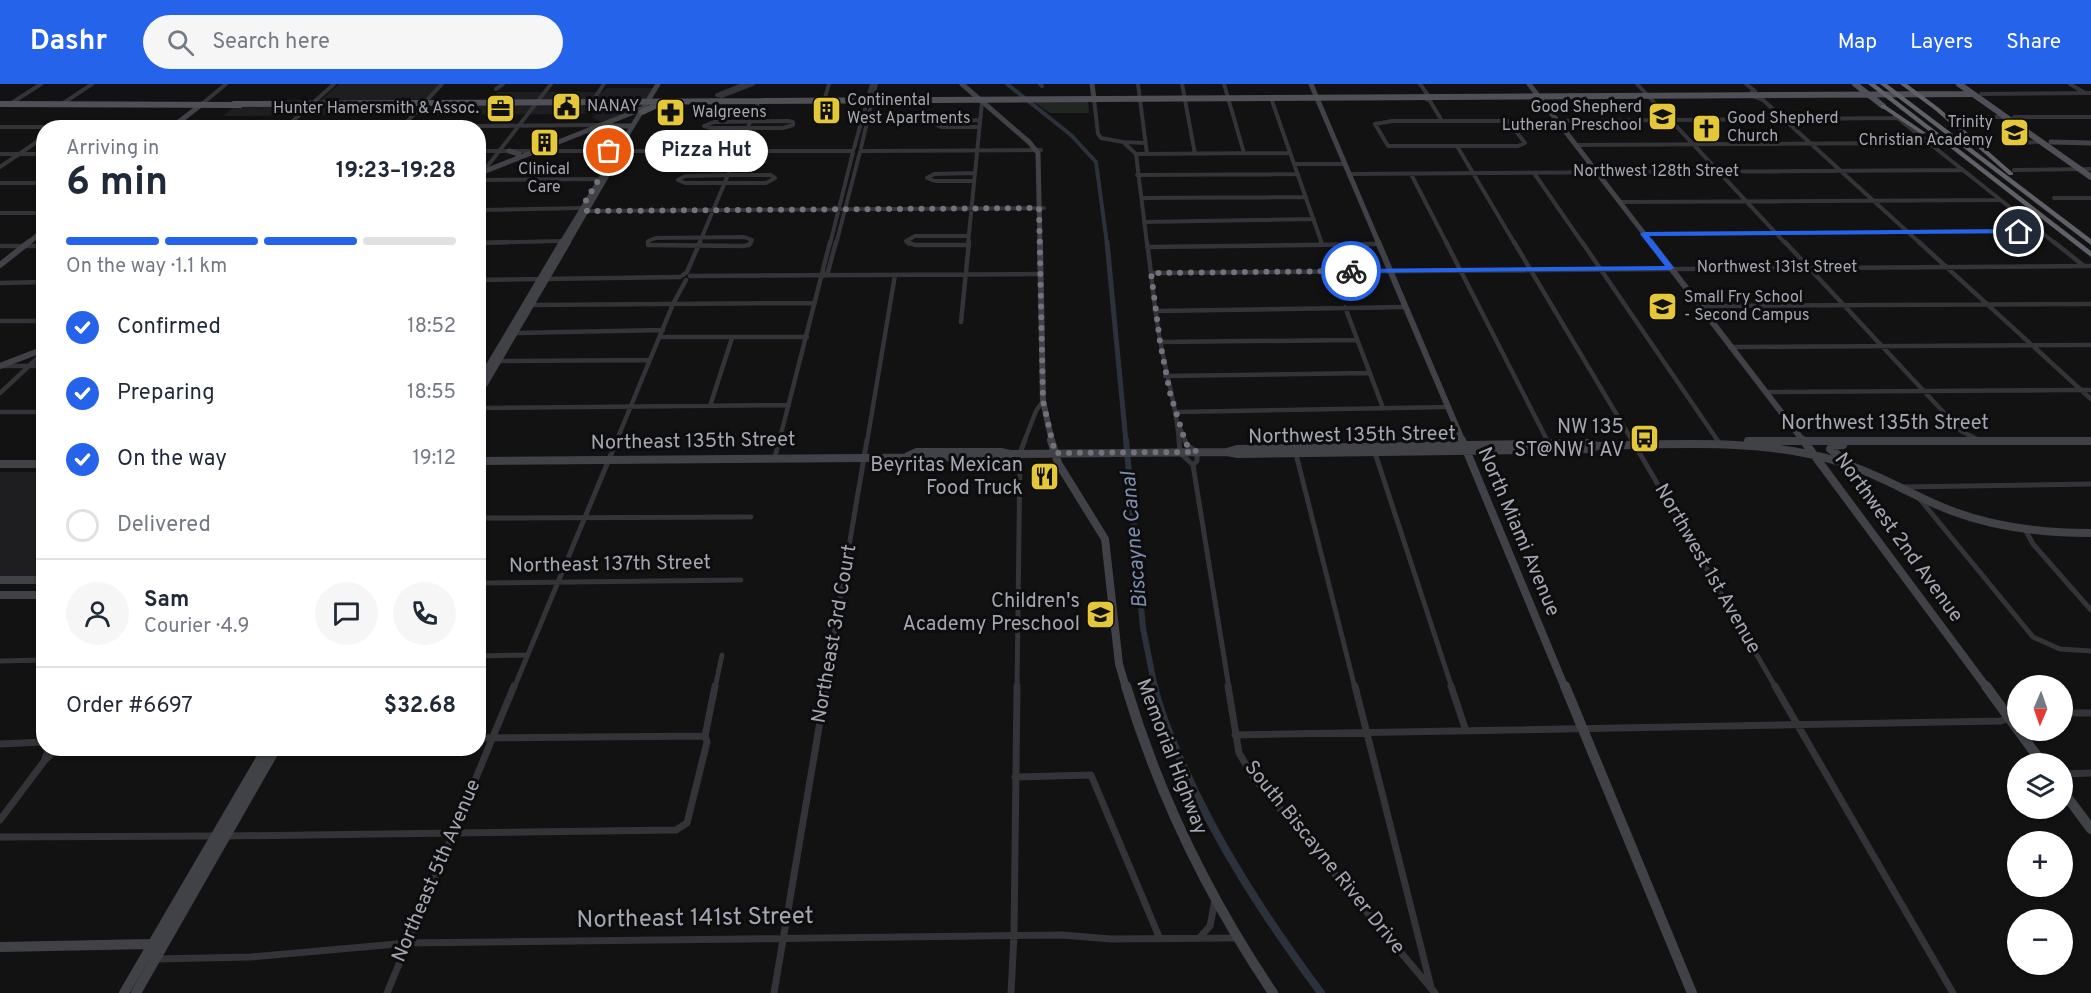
<!DOCTYPE html>
<html lang="en">
<head>
<meta charset="utf-8">
<style>
	:root { --surface:#fff; --page:#f6f6f7; --text:#1f2937; --muted:#747a83; --line:#e0e1e3; --accent:#2563eb }
	body { margin:0; font-family:Overpass,sans-serif; background:var(--page); color:var(--text); height:100vh; display:flex; flex-direction:column; font-size:22px; white-space:nowrap }
	* { box-sizing:border-box; margin:0 }
	p { font-size:20px; color:var(--muted) }
	.icon { flex:none; width:33px; height:33px; fill:none; stroke:currentColor; stroke-width:2; stroke-linecap:round; stroke-linejoin:round }
	.map { position:relative; flex:1; overflow:hidden }
	.drawer { position:absolute; left:36px; top:36px; width:450px; height:636px; display:flex; flex-direction:column; background:var(--surface); border-radius:24px; box-shadow:0 2px 4px #0004 }
	.drawer>* { flex:none }
	.needle { width:39px; rotate:182deg }
	.tools { position:absolute; left:2007px; top:591px; display:grid; gap:12px }
	.tools a { display:grid; place-items:center; width:66px; height:66px; border-radius:50%; background:var(--surface); box-shadow:0 2px 4px #0004; font-size:30px }
	.pin { position:absolute; display:grid; place-items:center; width:51px; height:51px; color:#fff; margin:-26px; border:3px solid #fff; border-radius:50%; box-shadow:0 2px 6px #0007 }
	.courier { position:absolute; display:grid; place-items:center; width:60px; height:60px; margin:-30px; border:4px solid #2563eb; border-radius:50%; background:#fff; color:#222; box-shadow:0 2px 8px #0007 }
	.bubble { position:absolute; height:42px; border-radius:21px; background:var(--surface); box-shadow:0 2px 4px #0004; font-size:20px; font-weight:700; line-height:42px; text-align:center }
	.headline em { font-style:normal; font-weight:700 }
	.headline div { display:flex; flex-direction:column-reverse }
	.headline { display:flex; align-items:center; justify-content:space-between; height:102px; padding:0 30px }
	h1 { font-size:39px; font-weight:700; line-height:45px }
	.bar { display:grid; grid-template-columns:repeat(4,1fr); gap:9px 6px; align-content:center; height:72px; padding:0 30px }
	.bar i { height:8px; border-radius:4px; background:var(--line) }
	.bar .selected { background:var(--accent) }
	.bar p { grid-column:span 4 }
	.line { display:flex; align-items:center; gap:15px; padding:0 30px; border-top:2px solid var(--line) }
	.line div { flex:1 }
	.round { display:grid; place-items:center; flex:none; width:63px; height:63px; border-radius:32px; background:var(--page) }
	ol { padding:0 30px; list-style:none }
	li { display:flex; align-items:center; gap:18px; height:66px }
	li p { margin-inline-start:auto }
	li .icon { padding:6px; border-radius:50%; background:var(--accent); color:#fff; stroke-width:4 }
	li:last-child { color:var(--muted) }
	li i { width:33px; height:33px; border:3px solid var(--line); border-radius:50% }
	header { display:flex; align-items:center; gap:36px; box-sizing:border-box; height:84px; padding:0 30px; background:var(--accent); color:#fff }
	header strong { font-size:28px }
	nav { display:flex; gap:33px; margin-inline-start:auto; font-size:21px }
	.search { width:420px; height:54px; background:var(--page); display:flex; align-items:center; gap:15px; box-sizing:border-box; padding:0 21px; border-radius:33px; color:var(--muted); font-size:22px }
	.map>svg:first-child { display:block }
</style>
</head>
<body>
<header>
<strong>Dashr</strong>
<div class="search"><svg class="icon" aria-label="search" viewBox="0 0 24 24"><circle cx="10" cy="10" r="6"/><path d="M15 15l6 6"/></svg>Search here</div>
<nav><a>Map</a><a>Layers</a><a>Share</a></nav>
</header>
<div class="map">
<svg width="2091" height="909" viewBox="0 0 2091 909">
	<rect width="100%" height="100%" fill="#121213"/>
	<path fill="#1e1e20" d="M339 0H441L423 19H488L498 8H603L607 4H654L643 24 603 39 592 34 595 30 223 32 239 19 317 20Z
		M0 388H43V492H0Z"/>
	<path fill="#202722" d="M1034 18H1088L1089 29H1050Z"/>
	<g fill="none" stroke-linecap="round" stroke-linejoin="round">
		<path stroke="#2c323b" stroke-width="4" d="M1007 0 1071 51 1096 78 1107 160"/>
		<path stroke="#2c323b" stroke-width="5" d="M1107 158 1126 358"/>
		<path stroke="#2c323b" stroke-width="6" d="M1126 356 1143 544 1155 604"/>
		<path stroke="#2c323b" stroke-width="8" d="M1154 602C1160 628 1170 651 1180 675 1216 759 1267 836 1321 909"/>
		<path stroke="#333338" stroke-width="4" d="M745 0 717 11 722 12 753 0
			M1040 0 1042 2
			M1138 0 1147 70
			M1182 0 1195 70
			M1224 0 1244 69
			M1420 0 1428 11
			M1637 0 1786 160
			M1746 0 1755 7
			M2070 0 2085 9
			M496 5 503 0
			M1753 6 1750 11 1763 16 1921 160
			M1426 10 1423 13 1430 17 1442 37
			M1981 10 2091 9
			M1271 14 1322 160
			M1094 15 1098 50 1101 54 1123 58 1136 70 1147 160
			M824 17 829 0
			M592 18 604 0
			M10 20 41 0
			M62 20 92 0
			M202 20 226 0
			M1895 32 2056 160
			M1977 33H2006
			M2014 33H2091
			M788 37 793 38V41L783 44H711L704 42 714 38Z
			M1392 37H1508L1525 59 1518 62H1388L1375 40Z
			M1557 37 1897 34
			M403 42 442 0
			M0 43H174
			M286 43 334 0
			M979 43H941L935 40 943 37 980 36
			M182 44 599 41
			M1123 58 1146 59
			M2007 59 2041 58
			M1576 61 1929 59
			M1457 62 1515 160
			M854 64 872 0
			M861 64 876 0
			M478 67H616
			M622 67H853
			M861 67 1041 66
			M0 70H44
			M1136 70 1290 69
			M1294 80H1345
			M0 83 44 53
			M2014 86 2091 85
			M483 88 551 0
			M1534 89 1583 160
			M1349 90 1963 86
			M1411 90 1447 160
			M728 91H771L775 94 766 99H685L678 96 685 92Z
			M1137 91 1298 90
			M478 96 603 95
			M974 97H935L927 94 934 90 975 89
			M0 99H44
			M1141 114 1306 113
			M2054 114H2091
			M1620 118 2000 116
			M478 126 582 124
			M587 127 1044 124
			M0 129H44
			M1144 138 1314 135
			M1644 150 2041 147
			M478 159 562 157
			M648 160V157L656 154 744 153 752 156 750 160
			M699 160 759 17
			M830 160 853 68
			M836 160 860 68
			M909 160 906 157 915 152H969
			M968 160 982 18"/>
		<path stroke="#333338" stroke-width="4.5" d="M648 158V161L742 162 749 161 751 158
			M907 158 915 161H969
			M1147 158C1152 192 1154 227 1161 261 1167 294 1177 325 1179 358
			M1321 158 1322 161
			M1446 158 1548 358
			M1514 158 1633 358
			M1582 158 1718 357
			M1785 158 1961 347 1977 355
			M1919 158 2091 315
			M2054 158 2084 182
			M478 159 509 158
			M0 162H44
			M1147 163 1379 160
			M1151 189 2091 182
			M683 191 687 188 700 158
			M690 192 1041 190
			M823 192 828 188 836 158
			M478 196 680 193
			M0 199 44 198
			M531 221 815 219
			M1699 222 2091 220
			M1345 223 1383 324
			M1155 227 1406 223
			M0 237H44
			M961 238 969 158
			M516 249 663 246
			M660 253H807
			M1160 258 1356 256
			M1730 263 2091 261
			M499 277 649 276
			M0 282H44
			M1165 292 1369 289
			M1766 308 2091 306
			M0 309 44 268
			M710 322 732 254
			M478 324 789 321
			M0 328H44
			M1177 328 1448 323
			M1179 341 1185 358
			M616 358 673 220 686 196
			M779 358 830 158
			M867 358 895 191
			M1024 358 1036 327 1043 317"/>
		<path stroke="#333338" stroke-width="5" d="M1179 356 1180 369 1193 381
			M1185 356 1186 360 1197 368V377L1193 381 1229 604
			M1547 356 1549 360
			M1632 356 1776 604
			M1375 369 1452 604
			M1296 370 1355 604
			M775 373 779 356
			M1900 403 2091 400
			M1919 414 2033 553 2060 565 2091 567
			M478 434 751 433
			M2026 447 2033 460 2091 526
			M478 499 741 496
			M478 572 526 571
			M0 577 44 576
			M514 604 617 356
			M715 604 722 571
			M825 604 867 356
			M1017 604 1020 369 1025 356"/>
		<path stroke="#333338" stroke-width="7" d="M1228 602 1239 669 1254 694 1435 909
			M1355 602 1431 903
			M1451 602 1466 647
			M1775 602 1953 909
			M2062 629H2091
			M1235 651 2001 637 2018 630
			M478 654 705 652
			M0 660 44 658
			M45 675 49 664
			M2062 690 2091 689
			M1015 693 1091 691 1160 855
			M0 736 45 676 58 664
			M226 752 676 746 687 739 707 658 705 652 715 602
			M0 753 215 752
			M1200 853 1210 842 1215 816
			M156 875 251 873 408 859 1062 851 1111 855 1236 854
			M387 909 514 602
			M774 909 826 602
			M1011 909 1014 851 1017 602"/>
		<path stroke="#414248" stroke-width="5" d="M962 0 1029 58 1038 69 1040 160
			M1092 0 1094 15
			M1311 0 1379 160
			M1529 0 1652 160
			M602 42H631
			M171 44 202 20
			M2051 58 2091 59
			M509 67 519 70 517 75
			M478 90 644 24
			M27 160 44 146
			M561 160 658 0
			M567 160 620 69"/>
		<path stroke="#414248" stroke-width="6" d="M1040 158 1043 317 1052 358
			M1378 158 1463 358
			M1651 158 1804 358
			M0 181 29 158
			M0 282 44 265
			M478 300 562 158
			M478 307 485 300 568 158
			M1748 357H2091"/>
		<path stroke="#414248" stroke-width="8" d="M1051 356 1058 379 1105 455 1119 580 1126 604
			M1462 356 1565 604
			M1803 356 1987 604
			M1748 357H2091
			M1227 368 1237 365 1588 359 1598 362C1676 360 1769 354 1843 379 1881 391 1915 413 1952 427 1997 444 2043 449 2091 449
			M908 372 917 368H1001L1010 370 1227 368 1238 370 1592 365 1596 362
			M1842 374 1830 365 1832 362 1843 361
			M478 377 1001 373 1010 370
			M0 380H44
			M0 496H44
			M0 511H44"/>
		<path stroke="#414248" stroke-width="10" d="M1126 602C1159 712 1209 814 1273 909
			M1565 602 1692 909
			M1986 602 2018 646
			M2018 646 2043 680
			M2062 706 2091 745
			M0 863 151 860
			M124 909 267 664
			M136 909 276 664"/>
		<path stroke="#4f5057" stroke-width="6" d="M1855 0 1883 22
			M1959 0 2091 93
			M0 20 240 21
			M234 20 1972 10
			M642 28 659 20"/>
		<path fill="#5f6068" fill-rule="evenodd" d="M1868 0H1875L2091 167V173Z
			M1880 0H1887L2091 155V161Z
			M1900 0H1907L1939 24 2013 89V91H2009L1935 26Z
			M1881 21H1885L1926 49 1921 50 1881 23Z"/>
	</g>
	<path fill="#2563eb" d="M2019 145 2021 149 1649 152 1674 184 1670 186 1351 189 1348 187 1351 185 1665 182 1640 150 1644 148Z"/>
	<g fill="none" stroke-linecap="round" stroke-linejoin="round">
		<path stroke="#71727b" stroke-width="6" stroke-dasharray="0 10.8" d="M609 67H616L585 118 587 127 1039 124 1043 317 1055 369 1197 368 1186 360 1170 309 1160 258 1151 189 1351 187"/>
	</g>
	<defs>
		<symbol id="civic-square" viewBox="-11 -11 22 22"><rect x="-9" y="-9" width="18" height="18" rx="4" fill="#e4c839" stroke="#0d0d0e"/><path d="M-.6-6.5H3V-4.5H.6V-3L4-1V1h2V6H-6V1h2V-1L-.6-3ZM-1.2 2.5V6h2.4V2.5Z" fill="#111"/></symbol>
		<symbol id="office-square" viewBox="-11 -11 22 22"><rect x="-9" y="-9" width="18" height="18" rx="4" fill="#e4c839" stroke="#0d0d0e"/><path d="M-6-3h4V-5.5h4V-3h4V5H-6ZM-1-4.5V-3h2v-1.5ZM-6 0V1H6V0Z" fill="#111"/></symbol>
		<symbol id="building-square" viewBox="-11 -11 22 22"><rect x="-9" y="-9" width="18" height="18" rx="4" fill="#e4c839" stroke="#0d0d0e"/><path d="M-4-6H4V6H1V3H-1V6H-4ZM-2.5-4.3h1.7v1.8h-1.7ZM.8-4.3h1.7v1.8H.8ZM-2.5-1h1.7V.8h-1.7ZM.8-1h1.7V.8H.8Z" fill="#111"/></symbol>
		<symbol id="pharmacy-square" viewBox="-11 -11 22 22"><rect x="-9" y="-9" width="18" height="18" rx="4" fill="#e4c839" stroke="#0d0d0e"/><path d="M-2-6h4v4h4v4h-4v4h-4v-4h-4v-4h4Z" fill="#111"/></symbol>
		<symbol id="school-square" viewBox="-11 -11 22 22"><rect x="-9" y="-9" width="18" height="18" rx="4" fill="#e4c839" stroke="#0d0d0e"/><path d="M0-5L7-2L0 1L-7-2ZM-4 1L0 2.5L4 1V4Q0 6-4 4Z" fill="#111"/></symbol>
		<symbol id="church-square" viewBox="-11 -11 22 22"><rect x="-9" y="-9" width="18" height="18" rx="4" fill="#e4c839" stroke="#0d0d0e"/><path d="M-1.2-6h2.4v3.5h3.3v2.4h-3.3V6h-2.4V-.1h-3.3v-2.4h3.3Z" fill="#111"/></symbol>
		<symbol id="bus-square" viewBox="-11 -11 22 22"><rect x="-9" y="-9" width="18" height="18" rx="4" fill="#e4c839" stroke="#0d0d0e"/><path d="M-5-6H5V4H4V6H2V4H-2V6H-4V4H-5ZM-3.5-4V0h7V-4ZM-3.5 1.2v1.5H-2V1.2ZM2 1.2v1.5H3.5V1.2Z" fill="#111"/></symbol>
		<symbol id="restaurant-square" viewBox="-11 -11 22 22"><rect x="-9" y="-9" width="18" height="18" rx="4" fill="#e4c839" stroke="#0d0d0e"/><path d="M-5-6h1v4h1v-4h1v4h1v-4h1v5L-1.5 .5V6h-2V.5L-5-1ZM5-6V6H3V1.5H1.5Q1.5-4 5-6Z" fill="#111"/></symbol>
	</defs>
	<g fill-rule="evenodd">
		<use href="#civic-square" x="550" y="6" width="33" height="33"/>
		<use href="#office-square" x="484" y="8" width="33" height="33"/>
		<use href="#building-square" x="810" y="10" width="33" height="33"/>
		<use href="#pharmacy-square" x="654" y="12" width="33" height="33"/>
		<use href="#school-square" x="1646" y="16" width="33" height="33"/>
		<use href="#church-square" x="1690" y="28" width="33" height="33"/>
		<use href="#school-square" x="1998" y="32" width="33" height="33"/>
		<use href="#building-square" x="528" y="42" width="33" height="33"/>
		<use href="#school-square" x="1646" y="206" width="33" height="33"/>
		<use href="#bus-square" x="1628" y="338" width="33" height="33"/>
		<use href="#restaurant-square" x="1028" y="376" width="33" height="33"/>
		<use href="#school-square" x="1084" y="514" width="33" height="33"/>
	</g>
	<g text-anchor="middle" dominant-baseline="central" stroke-width="6" stroke-linejoin="round" paint-order="stroke">
		<g font-size="16" fill="#a4a6b3" stroke="#0d0d0e" text-anchor="start">
			<text x="847" y="17">Continental<tspan x="847" dy="18">West Apartments</tspan></text>
			<text x="587" y="23">NANAY</text>
			<text x="1642" y="24" text-anchor="end">Good Shepherd<tspan x="1642" dy="18">Lutheran Preschool</tspan></text>
			<text x="479" y="25" text-anchor="end">Hunter Hamersmith &amp; Assoc.</text>
			<text x="692" y="29">Walgreens</text>
			<text x="1727" y="35">Good Shepherd<tspan x="1727" dy="18">Church</tspan></text>
			<text x="1993" y="39" text-anchor="end">Trinity<tspan x="1993" dy="18">Christian Academy</tspan></text>
			<text x="544" y="86" text-anchor="middle">Clinical<tspan x="544" dy="18">Care</tspan></text>
			<text x="1684" y="214">Small Fry School<tspan x="1684" dy="18">- Second Campus</tspan></text>
		</g>
		<g font-size="16" fill="#a4a6b3" stroke="#0d0d0e">
			<text x="1656" y="88">Northwest 128th Street</text>
			<text x="1777" y="184">Northwest 131st Street</text>
		</g>
		<g font-size="20" fill="#a4a6b3" stroke="#0d0d0e">
			<text x="1885" y="340">Northwest 135th Street</text>
			<text transform="translate(1352 352) rotate(-1)">Northwest 135th Street</text>
			<text transform="translate(693 358) rotate(-1)">Northeast 135th Street</text>
			<text transform="translate(1518 448) rotate(67)">North Miami Avenue</text>
			<text transform="translate(1898 454) rotate(54)">Northwest 2nd Avenue</text>
			<text transform="translate(610 481) rotate(-1)">Northeast 137th Street</text>
			<text transform="translate(1707 485) rotate(60)">Northwest 1st Avenue</text>
			<text transform="translate(835 550) rotate(-80)">Northeast 3rd Court</text>
			<text transform="translate(1171 673) rotate(69)">Memorial Highway</text>
			<text transform="translate(1324 774) rotate(51)">South Biscayne River Drive</text>
			<text transform="translate(437 787) rotate(-67)">Northeast 5th Avenue</text>
		</g>
		<g font-size="20" fill="#a4a6b3" stroke="#0d0d0e" text-anchor="end">
			<text x="1624" y="344">NW 135<tspan x="1624" dy="23">ST@NW 1 AV</tspan></text>
			<text x="1023" y="382">Beyritas Mexican<tspan x="1023" dy="23">Food Truck</tspan></text>
			<text x="1080" y="518">Children's<tspan x="1080" dy="23">Academy Preschool</tspan></text>
		</g>
		<g font-size="21" font-style="italic" fill="#7d8eac" stroke="#0d0d0e">
			<text transform="translate(1135 456) rotate(-95)">Biscayne Canal</text>
		</g>
		<g font-size="24" fill="#a4a6b3" stroke="#0d0d0e">
			<text transform="translate(695 835) rotate(-1)">Northeast 141st Street</text>
		</g>
	</g>
</svg>
<div class="tools">
<a><svg class="needle" viewBox="-14 -14 28 28"><path d="M0-13l5 13h-10z" fill="#e53935"/><path d="M0 13l5-13h-10z" fill="#747a83"/></svg></a>
<a><svg class="icon" aria-label="layers" viewBox="0 0 24 24"><path d="M12 4l9 5-9 5-9-5zM3 14l9 5 9-5"/></svg></a>
<a>+</a>
<a>−</a>
</div>
<div class="pin" style="left:609px;top:67px;background:#ea580c"><svg class="icon" aria-label="bag" viewBox="0 0 24 24"><path d="M5 8h14l-1 12H6zM9 8a3 3 0 0 1 6 0"/></svg></div>
<div class="pin" style="left:2019px;top:148px;background:#1f2937"><svg class="icon" aria-label="home" viewBox="0 0 24 24"><path d="M3 11l9-7 9 7M6 9v11h12V9"/></svg></div>
<div class="courier" style="left:1351px;top:187px"><svg class="icon" aria-label="bike" viewBox="0 0 24 24"><circle cx="6" cy="16" r="4"/><circle cx="18" cy="16" r="4"/><path d="M6 16l4-8h5l3 8M10 8l3 8H6M13 5h3"/></svg></div>
<div class="bubble" style="left:645px;top:46px;width:123px">Pizza Hut</div>
<section class="drawer">
<div class="headline"><div><h1>6 min</h1><p>Arriving in</p></div><em>19:23–19:28</em></div>
<div class="bar"><i class="selected"></i><i class="selected"></i><i class="selected"></i><i></i><p>On the way · 1.1 km</p></div>
<ol>
<li><svg class="icon" aria-label="check" viewBox="0 0 24 24"><path d="M5 12l5 5 9-10"/></svg>Confirmed<p>18:52</p></li>
<li><svg class="icon" aria-label="check" viewBox="0 0 24 24"><path d="M5 12l5 5 9-10"/></svg>Preparing<p>18:55</p></li>
<li><svg class="icon" aria-label="check" viewBox="0 0 24 24"><path d="M5 12l5 5 9-10"/></svg>On the way<p>19:12</p></li>
<li><i></i>Delivered</li>
</ol>
<div class="line" style="height:108px"><a class="round"><svg class="icon" aria-label="person" viewBox="0 0 24 24"><circle cx="12" cy="8" r="4"/><path d="M4 21q1-7 8-7t8 7"/></svg></a><div><b>Sam</b><p>Courier · 4.9</p></div><a class="round"><svg class="icon" aria-label="chat" viewBox="0 0 24 24"><path d="M4 5h16v11H9l-5 4z"/></svg></a><a class="round"><svg class="icon" aria-label="phone" viewBox="0 0 24 24"><path d="M5 4h4l2 5-3 2q2 4 5 5l2-3 5 2v4C11 20 4 13 5 4z"/></svg></a></div>
<div class="line" style="height:78px"><div>Order #6697</div><b>$32.68</b></div>
</section>
</div>
</body>
</html>
